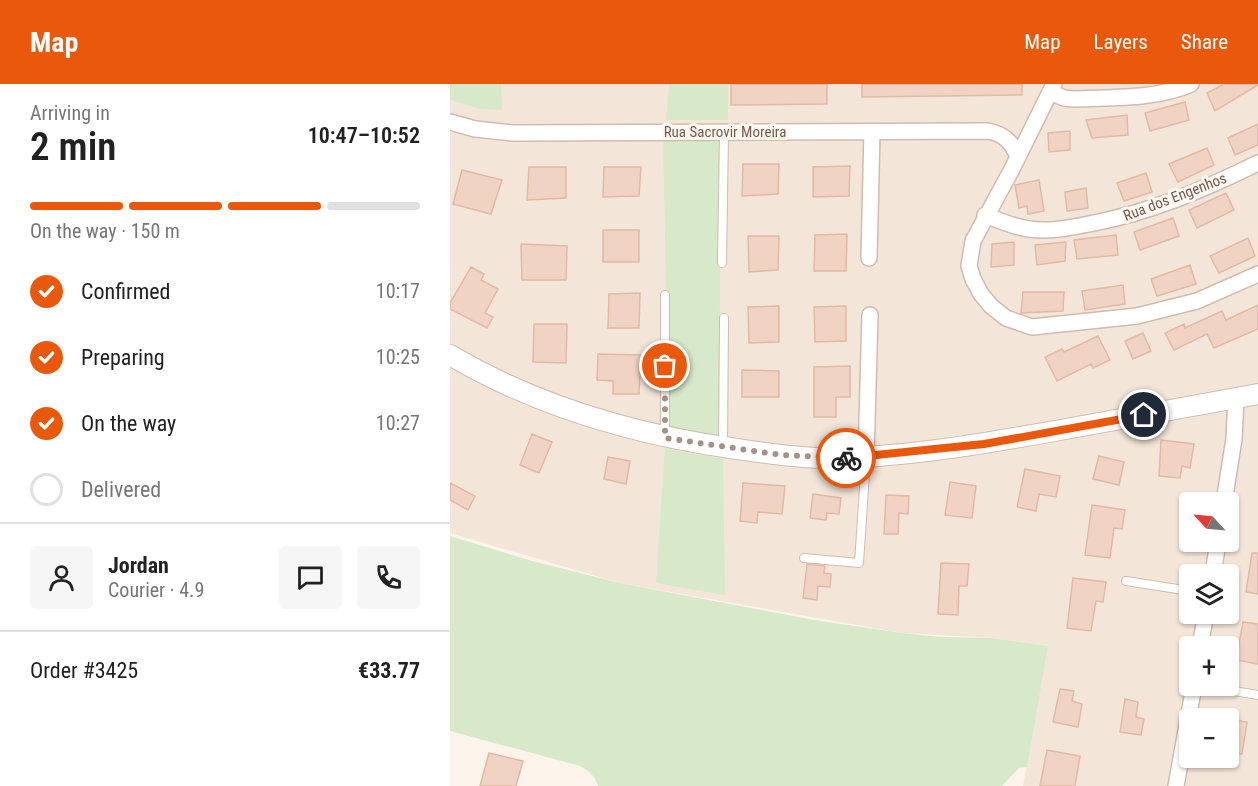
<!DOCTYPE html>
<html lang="en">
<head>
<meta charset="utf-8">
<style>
	:root { --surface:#fff; --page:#f6f6f6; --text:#222; --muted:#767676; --line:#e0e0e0; --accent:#ea580c }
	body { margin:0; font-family:"Roboto Condensed",sans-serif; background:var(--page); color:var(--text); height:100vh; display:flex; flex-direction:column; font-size:22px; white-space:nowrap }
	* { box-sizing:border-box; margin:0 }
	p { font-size:20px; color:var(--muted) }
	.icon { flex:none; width:33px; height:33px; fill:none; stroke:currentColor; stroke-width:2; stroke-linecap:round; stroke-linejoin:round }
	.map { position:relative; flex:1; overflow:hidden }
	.panel { display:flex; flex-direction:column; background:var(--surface); width:450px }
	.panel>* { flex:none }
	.needle { width:39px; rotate:296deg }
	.tools { position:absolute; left:729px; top:408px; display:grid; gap:12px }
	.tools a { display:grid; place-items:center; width:60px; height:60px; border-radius:6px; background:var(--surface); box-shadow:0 2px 4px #0004; font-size:30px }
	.pin { position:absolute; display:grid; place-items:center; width:51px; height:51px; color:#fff; margin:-26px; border:3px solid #fff; border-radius:50%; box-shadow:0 2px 6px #0007 }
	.courier { position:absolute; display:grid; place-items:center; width:60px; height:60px; margin:-30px; border:4px solid #ea580c; border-radius:50%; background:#fff; color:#222; box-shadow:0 2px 8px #0007 }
	.head em { font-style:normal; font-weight:600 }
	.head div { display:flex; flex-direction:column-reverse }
	.head { display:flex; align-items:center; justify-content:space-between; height:102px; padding:0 30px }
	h1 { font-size:39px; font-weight:600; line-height:45px }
	.bar { display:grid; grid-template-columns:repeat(4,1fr); gap:9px 6px; align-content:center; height:72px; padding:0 30px }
	.bar i { height:8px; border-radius:4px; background:var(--line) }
	.bar .active { background:var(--accent) }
	.bar p { grid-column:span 4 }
	.line { display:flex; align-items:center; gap:15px; padding:0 30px; border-top:2px solid var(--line) }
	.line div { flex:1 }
	.round { display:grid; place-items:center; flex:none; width:63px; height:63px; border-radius:6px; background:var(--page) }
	ol { padding:0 30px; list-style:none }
	li { display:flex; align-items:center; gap:18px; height:66px }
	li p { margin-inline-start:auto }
	li .icon { padding:6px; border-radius:50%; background:var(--accent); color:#fff; stroke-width:4 }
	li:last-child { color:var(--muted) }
	li i { width:33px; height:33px; border:3px solid var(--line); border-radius:50% }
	header { display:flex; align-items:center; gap:36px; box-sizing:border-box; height:84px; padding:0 30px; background:var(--accent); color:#fff }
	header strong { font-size:28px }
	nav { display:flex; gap:33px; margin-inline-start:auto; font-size:21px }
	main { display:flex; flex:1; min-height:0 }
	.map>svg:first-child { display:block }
</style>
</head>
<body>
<header>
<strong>Map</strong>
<nav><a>Map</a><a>Layers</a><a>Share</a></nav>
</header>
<main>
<section class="panel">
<div class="head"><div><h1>2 min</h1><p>Arriving in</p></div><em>10:47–10:52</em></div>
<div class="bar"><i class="active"></i><i class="active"></i><i class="active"></i><i></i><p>On the way · 150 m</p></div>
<ol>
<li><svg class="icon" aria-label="check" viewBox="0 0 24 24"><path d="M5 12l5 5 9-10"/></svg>Confirmed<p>10:17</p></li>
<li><svg class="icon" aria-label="check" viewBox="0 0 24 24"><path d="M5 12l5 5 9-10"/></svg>Preparing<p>10:25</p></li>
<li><svg class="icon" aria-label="check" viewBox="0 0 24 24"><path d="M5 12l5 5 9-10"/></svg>On the way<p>10:27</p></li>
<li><i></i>Delivered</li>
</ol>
<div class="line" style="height:108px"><a class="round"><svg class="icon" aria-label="person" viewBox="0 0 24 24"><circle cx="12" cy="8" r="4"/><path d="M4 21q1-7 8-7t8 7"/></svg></a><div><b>Jordan</b><p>Courier · 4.9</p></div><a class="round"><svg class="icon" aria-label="chat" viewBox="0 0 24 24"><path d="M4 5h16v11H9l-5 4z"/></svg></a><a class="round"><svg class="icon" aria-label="phone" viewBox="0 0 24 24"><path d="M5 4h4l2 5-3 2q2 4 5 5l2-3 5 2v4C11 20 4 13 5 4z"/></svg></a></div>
<div class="line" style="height:78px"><div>Order #3425</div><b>€33.77</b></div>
</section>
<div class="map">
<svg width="808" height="702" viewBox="0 0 808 702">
	<rect width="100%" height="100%" fill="#fcf4ea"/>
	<path fill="#f3e6d9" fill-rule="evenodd" d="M0 0H808V702H573L597 562 542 554 452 549 170 499 0 449ZM740 418H778V458H740ZM740 490H778V530H740ZM740 562H778V602H740ZM740 634H778V674H740Z"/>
	<path fill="#d7e9c9" d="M0 0H51L52 26 30 25 0 16Z
		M219 0H278V36H216Z
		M271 53 269 356 219 350 213 55Z
		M215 364 273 375 275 511 206 499Z
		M0 452 82 477 170 499 364 536 452 549 490 553 542 554 598 562 577 683 569 684 552 702H148C145 692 139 687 130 682L0 647Z"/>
	<path fill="#f0d3c3" stroke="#e2b9a4" stroke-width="1.5" d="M281 0H377V20L281 21Z
		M412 0H572V11L412 13Z
		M774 0H808V1L765 27 757 9Z
		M735 18 739 36 700 47 695 29Z
		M677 31 678 51 642 54 636 36Z
		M808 40V61L785 71 778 54Z
		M620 47V66L599 68 598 49Z
		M757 64 764 81 728 98 719 80Z
		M293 80H329L328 110 292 112Z
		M400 82 399 112 363 113V83Z
		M79 83H116V114L77 116Z
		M154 83H191L189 112 153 113Z
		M12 86 52 96 41 130 3 120Z
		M696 89 702 108 674 117 667 99Z
		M589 96 594 127 578 130 577 122 569 124 565 101Z
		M636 104 638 124 617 127 615 108Z
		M776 109 784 126 747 144 739 126Z
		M723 134 729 152 690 166 684 148Z
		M153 146H189V178H153Z
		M397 150 396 187H364L365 151Z
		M666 151 668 171 627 175 624 156Z
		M298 152H329L328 186 299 188Z
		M798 154 805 172 769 189 760 172Z
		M564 158V181L541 183 542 160Z
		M616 158 615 177 587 181 585 161Z
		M71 160 117 162 116 196H72Z
		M740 181 746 200 707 212 701 195Z
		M21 183 34 190 31 196 48 205 35 229 43 233 37 244 0 225V219Z
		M673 201 675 220 635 226 632 207Z
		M573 208H614L613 227 571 229Z
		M190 209 189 244H158L159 210Z
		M808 221V245L764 264 757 250 724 266 715 249 734 240 735 244 772 227 776 236Z
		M329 222V258L299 259 298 223Z
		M396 222V257L365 258 364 223Z
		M84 240H117L116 279 83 278Z
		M693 249 701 267 683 275 675 257Z
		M648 252 660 276 643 284 641 280 607 297 595 273 612 265 614 268Z
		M148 270 191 271 189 310H163V297L147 296Z
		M400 282V313H386V333H364V283Z
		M292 286 329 287V313H292Z
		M82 350 102 358 89 389 70 381Z
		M711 356 744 360 740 384 732 382 730 394 709 392Z
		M649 372 674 378 669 401 643 395Z
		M158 373 180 377 176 400 154 395Z
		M575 385 610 392 606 413 589 410 586 427 567 423Z
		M500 398 526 402 522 434 495 431Z
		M0 399 25 412 18 426 0 416Z
		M293 399 335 402 332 430 308 428 307 439 290 437Z
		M363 410 391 414 389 430 377 429 376 436 360 434Z
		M436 411 459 412 458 430 449 429 448 450H434Z
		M642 421 675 426 672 445 664 444 660 474 635 471Z
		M802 469H808V510L796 508Z
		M491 479 519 480 517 502H509L508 531 488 530Z
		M357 480 375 482 374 489 381 490 380 503 368 502 367 516 353 514Z
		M623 494 656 498 653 518 646 517 641 547 617 544Z
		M793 538 808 540V580L786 576Z
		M610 605 624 607 622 617 632 620 628 643 603 638Z
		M675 615 688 618 686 633 694 635 691 651 670 648Z
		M778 635 797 638 792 670 778 668Z
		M597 666 630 672 625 702H590Z
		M39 669 73 677 66 702H30Z"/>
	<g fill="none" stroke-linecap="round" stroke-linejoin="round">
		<defs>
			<path id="service" d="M272 179 274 48
				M215 350V211
				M273 362 274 234
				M354 474 409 479 416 374
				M676 497 740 507
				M754 602 808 611"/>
			<path id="minor" d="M604 0 562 85 523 157 519 182 523 195 531 210 541 222 556 234 582 243 687 232 747 217 808 190
				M600 8 614 14 623 15C661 13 704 16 741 0
				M0 38 25 45 63 49 538 47C554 50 562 58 568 73
				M535 131C550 137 564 143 579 145 599 148 619 144 639 140 699 129 753 106 808 79
				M419 174 422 48
				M416 373 420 231
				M774 418 784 355 786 314
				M763 490 768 458
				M750 562 756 530
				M726 702 744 602"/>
			<path id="tertiary" d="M0 271C88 323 186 351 287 365 322 370 356 375 391 374 466 372 542 358 616 345 680 333 744 322 808 310"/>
		</defs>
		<use href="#service" stroke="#cebcb0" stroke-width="10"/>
		<use href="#minor" stroke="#cebcb0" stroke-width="18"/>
		<use href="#tertiary" stroke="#cebcb0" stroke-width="22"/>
		<use href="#service" stroke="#fff" stroke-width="8"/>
		<use href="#minor" stroke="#fff" stroke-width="15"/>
		<use href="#tertiary" stroke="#fff" stroke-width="20"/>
	</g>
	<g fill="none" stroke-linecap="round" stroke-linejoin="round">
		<path stroke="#a59185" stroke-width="6" stroke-dasharray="0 10.8" d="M215 282V354L332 371 396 374"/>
		<path stroke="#ea580c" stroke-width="8" d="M396 374 534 360 694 331"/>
	</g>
	<g text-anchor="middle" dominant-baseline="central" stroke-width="6" stroke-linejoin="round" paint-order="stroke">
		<g font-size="15" fill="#765b4e" stroke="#fef8f1">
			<text x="275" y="48">Rua Sacrovir Moreira</text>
			<text transform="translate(725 113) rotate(-21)">Rua dos Engenhos</text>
		</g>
	</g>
</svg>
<div class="tools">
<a><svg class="needle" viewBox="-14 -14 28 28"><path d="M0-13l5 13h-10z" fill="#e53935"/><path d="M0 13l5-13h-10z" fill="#767676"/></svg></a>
<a><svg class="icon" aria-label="layers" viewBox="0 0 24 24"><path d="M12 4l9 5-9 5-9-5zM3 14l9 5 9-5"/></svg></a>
<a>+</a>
<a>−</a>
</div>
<div class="pin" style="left:215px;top:282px;background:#ea580c"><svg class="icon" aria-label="bag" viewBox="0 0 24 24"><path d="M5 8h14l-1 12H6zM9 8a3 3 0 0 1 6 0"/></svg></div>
<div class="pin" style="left:694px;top:331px;background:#1f2937"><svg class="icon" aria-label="home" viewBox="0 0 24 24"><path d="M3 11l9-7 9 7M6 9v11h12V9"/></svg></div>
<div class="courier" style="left:396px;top:374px"><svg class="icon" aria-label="bike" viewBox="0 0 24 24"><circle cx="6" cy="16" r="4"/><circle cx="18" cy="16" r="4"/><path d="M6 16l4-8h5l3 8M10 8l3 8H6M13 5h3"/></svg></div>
</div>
</main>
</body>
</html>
